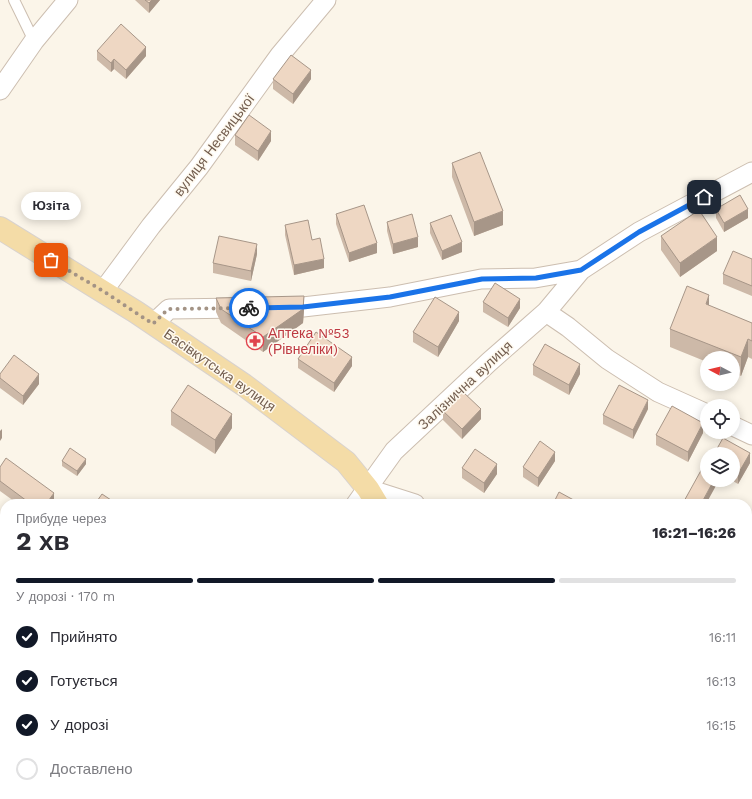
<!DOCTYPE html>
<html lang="uk">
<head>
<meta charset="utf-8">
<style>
	:root { --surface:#fff; --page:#f7f7f7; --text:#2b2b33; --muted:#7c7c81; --line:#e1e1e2; --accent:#111827 }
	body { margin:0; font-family:"Work Sans",sans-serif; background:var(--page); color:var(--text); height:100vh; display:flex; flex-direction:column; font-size:15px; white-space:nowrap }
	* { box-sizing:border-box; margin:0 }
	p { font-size:13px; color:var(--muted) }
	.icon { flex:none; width:22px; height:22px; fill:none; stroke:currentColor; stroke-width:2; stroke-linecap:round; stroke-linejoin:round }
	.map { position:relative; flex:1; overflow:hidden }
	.panel { position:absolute; left:0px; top:499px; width:752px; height:300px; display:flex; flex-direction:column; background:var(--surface); border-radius:16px 16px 0 0; box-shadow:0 2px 10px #0003 }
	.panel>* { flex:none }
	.needle { width:26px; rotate:277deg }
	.tools { position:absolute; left:700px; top:351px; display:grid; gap:8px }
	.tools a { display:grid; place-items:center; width:40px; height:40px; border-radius:50%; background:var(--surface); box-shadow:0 2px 10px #0003; font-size:20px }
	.pin { position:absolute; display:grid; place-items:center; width:34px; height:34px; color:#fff; margin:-17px; border-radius:8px; box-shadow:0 2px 6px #0006 }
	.courier { position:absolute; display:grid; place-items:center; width:40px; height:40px; margin:-20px; border:3px solid #1a73e8; border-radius:50%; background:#fff; color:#222; box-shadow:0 1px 5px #0007 }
	.bubble { position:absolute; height:28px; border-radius:14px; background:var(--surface); box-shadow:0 2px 10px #0003; font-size:13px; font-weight:700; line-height:28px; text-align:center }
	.summary em { font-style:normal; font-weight:700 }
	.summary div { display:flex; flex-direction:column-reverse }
	.summary { display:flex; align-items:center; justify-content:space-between; height:68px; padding:0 16px }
	h1 { font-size:26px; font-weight:700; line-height:30px }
	.bar { display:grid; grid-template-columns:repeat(4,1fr); gap:6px 4px; align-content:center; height:48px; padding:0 16px }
	.bar i { height:5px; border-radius:3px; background:var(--line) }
	.bar .on { background:var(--accent) }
	.bar p { grid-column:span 4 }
	ol { padding:0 16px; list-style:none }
	li { display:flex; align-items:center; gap:12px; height:44px }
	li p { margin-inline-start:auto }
	li .icon { padding:4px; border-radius:50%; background:var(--accent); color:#fff; stroke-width:4 }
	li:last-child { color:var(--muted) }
	li i { width:22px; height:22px; border:2px solid var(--line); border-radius:50% }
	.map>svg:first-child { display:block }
</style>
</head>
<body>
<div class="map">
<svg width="752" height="799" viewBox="0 0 752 799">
	<rect width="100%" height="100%" fill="#fbf5e9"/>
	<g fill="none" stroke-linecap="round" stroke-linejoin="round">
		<defs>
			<path id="service" d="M14 0 34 41"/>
			<path id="minor" d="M0 90 34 41 68 0
				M103 291 151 226 199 167 280 55 326 0
				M279 308 303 307 390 297 481 279 535 278 581 270
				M546 312 568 327 607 359 658 392 707 414
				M153 324 169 309 242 308
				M733 426 752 435
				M368 489 415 504
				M356 504 394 451 489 362 546 312 581 270 639 232 752 172
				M747 704 752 708
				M41 799 47 794"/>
			<path id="primary" d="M0 228 136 312 244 385 346 462 368 489 377 504
				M550 794 553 799"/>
		</defs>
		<use href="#service" stroke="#ccbeb0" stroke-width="12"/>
		<use href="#minor" stroke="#ccbeb0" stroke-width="21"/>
		<use href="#primary" stroke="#d8d2ce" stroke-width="24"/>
		<use href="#service" stroke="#fff" stroke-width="10"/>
		<use href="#minor" stroke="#fff" stroke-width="19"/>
		<use href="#primary" stroke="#f4dca7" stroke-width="22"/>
	</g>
	<path fill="#cdb9a8" d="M135 0H160L149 13Z
		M97 51 146 56 126 79 114 69 111 72 97 60Z
		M273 79H311L293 104 273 89Z
		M235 135 271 141 258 161 235 145Z
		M452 163 503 225 474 236 452 177Z
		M716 209 748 218 724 232 716 218Z
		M336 214 377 253 349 262 336 224Z
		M387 222 418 247 393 254 387 231Z
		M430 223 462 252 442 260 430 233Z
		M285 225 324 268 294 275 285 235Z
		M661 236 717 251 680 277 661 250Z
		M257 254 251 281 213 273V263Z
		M752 259V296L723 284V274Z
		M216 298 304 310 303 323 263 352 221 323 216 312Z
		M483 302 520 308 508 327 483 312Z
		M709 306 752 323V359L748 357 741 376 733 373V358H707V362L670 347V329Z
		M459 321 438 357 413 342V332Z
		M298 359 352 366 334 392 298 368Z
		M533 365 580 374 569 395 533 375Z
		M0 374 39 384 23 405 0 388Z
		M648 409 633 439 603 424V415Z
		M171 411 232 428 215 454 171 425Z
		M443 411 481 419 462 439 443 420Z
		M703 433 688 462 656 445V435Z
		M733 454 750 463 738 484 731 480H733Z
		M62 461 86 464 77 476 62 466Z
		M555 461 538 487 523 477V467Z
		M0 467 54 503 53 504H18L0 491Z
		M462 468 497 474 484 493 462 478Z
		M747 531 752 534 751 574 747 571Z
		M0 559 4 564 5 563V616L0 610Z
		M752 763V783L747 779V769Z
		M160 794H204L211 799H160Z"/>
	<path fill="#a79688" d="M152 0H160L149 13V3Z
		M146 47V56L126 79V70Z
		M114 59V69L111 72V63Z
		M311 70V79L293 104V94Z
		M271 131V141L258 161V151Z
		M748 209V218L724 232V223Z
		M503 211V225L474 236V222Z
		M418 237V247L393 254V244Z
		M717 237V251L680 277V263Z
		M462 242V252L442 260V251Z
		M377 243V253L349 262V253Z
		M257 244V254L251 281V271Z
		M324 259V268L294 275V265Z
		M709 295V313L706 304Z
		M304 296V310L303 323 263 352V337Z
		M520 299V308L508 327V318Z
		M459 312V321L438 357V347Z
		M748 339V357L741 376V357Z
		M352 357V366L334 392V383Z
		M580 364V374L569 395V385Z
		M39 374V384L23 405V396Z
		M648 400V409L633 439V430Z
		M481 409V419L462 439V429Z
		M232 414V428L215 454V440Z
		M703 423V433L688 462V452Z
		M2 429V438L0 441V431Z
		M555 452V461L538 487V478Z
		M750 453V463L738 484V474Z
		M86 459V464L77 476V471Z
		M497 464V474L484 493V483Z
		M714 480H718V482L706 504H701Z
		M54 493V503L53 504H46Z
		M752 563V572L751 574V564Z
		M5 680V690L0 694V685Z"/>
	<path fill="#eed7c3" stroke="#a79688" d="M145 0H152L149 3Z
		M121 24 146 47 126 70 114 59 111 63 97 51Z
		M291 55 311 70 293 94 273 79Z
		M249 115 271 131 258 151 235 135Z
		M480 152 503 211 474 222 452 163Z
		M740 195 748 209 724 223 716 209Z
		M364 205 377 243 349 253 336 214Z
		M699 210 717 237 680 263 661 236Z
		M412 214 418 237 393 244 387 222Z
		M451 215 462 242 442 251 430 223Z
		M308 220 312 240 320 238 324 259 294 265 285 225Z
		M219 236 257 244 251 271 213 263Z
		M733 251 752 259V286L723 274Z
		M495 283 520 299 508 318 483 302Z
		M687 286 709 295 706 304 752 323V341L748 339 741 357 670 329Z
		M304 296 303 309 263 337 221 309 216 298Z
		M435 297 459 312 438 347 413 332Z
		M316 332 352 357 334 383 298 359Z
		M545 344 580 364 569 385 533 365Z
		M14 355 39 374 23 396 0 378V374Z
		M188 385 232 414 215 440 171 411Z
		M619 385 648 400 633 430 603 415Z
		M462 391 481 409 462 429 443 411Z
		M672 406 703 423 688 452 656 435Z
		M723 438 750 453 738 474 733 471V454H714Z
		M540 441 555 452 538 478 523 467Z
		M70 448 86 459 77 471 62 461Z
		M475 449 497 464 484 483 462 468Z
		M6 458 54 493 46 504H31L0 481V467Z
		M704 465 707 467V480H714L701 504H685L683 503Z
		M559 492 581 504H553Z
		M102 494 117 504H95Z
		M747 531 752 534V563L751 564 747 562Z
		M0 559 4 564 5 563V602L0 596Z
		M4 656 5 657V680L0 685V659Z
		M752 763V773L747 769Z
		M164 794H204L211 799H171Z
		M320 794H355L362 798 361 799H317Z
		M459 794H468L477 799H456Z
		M740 794H747L752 798V799H737Z"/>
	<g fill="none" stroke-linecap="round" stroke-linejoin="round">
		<path stroke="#a39385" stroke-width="4" stroke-dasharray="0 7.2" d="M51 260 103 291 153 324 168 309 249 308"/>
		<path stroke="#1a73e8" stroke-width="5" d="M249 308 303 307 390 297 482 279 536 278 581 270 639 232 704 197"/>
	</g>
	<defs>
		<symbol id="pharmacy-ring" viewBox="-11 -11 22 22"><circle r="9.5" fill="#fef9ef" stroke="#e0444e" stroke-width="1.5"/><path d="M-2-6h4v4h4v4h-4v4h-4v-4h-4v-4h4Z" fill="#e0444e"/></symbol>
	</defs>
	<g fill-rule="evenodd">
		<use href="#pharmacy-ring" x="245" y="331" width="20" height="20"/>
	</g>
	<g text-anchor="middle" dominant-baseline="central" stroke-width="3" stroke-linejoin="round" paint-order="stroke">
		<g font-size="14" fill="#735e4f" stroke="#fef9ef">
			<text transform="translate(214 145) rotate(-53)">вулиця Несвицької</text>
			<text transform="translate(220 370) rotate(35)">Басівкутська вулиця</text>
			<text transform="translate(465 385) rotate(-43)">Залізнична вулиця</text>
		</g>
		<g font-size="14" fill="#be3a42" stroke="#fef9ef" text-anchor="start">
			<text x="268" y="333">Аптека №53<tspan x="268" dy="16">(Рівнеліки)</tspan></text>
		</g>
	</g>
</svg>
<div class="tools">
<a><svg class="needle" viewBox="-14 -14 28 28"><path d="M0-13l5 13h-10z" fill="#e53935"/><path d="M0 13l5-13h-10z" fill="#7c7c81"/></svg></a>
<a><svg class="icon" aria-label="locate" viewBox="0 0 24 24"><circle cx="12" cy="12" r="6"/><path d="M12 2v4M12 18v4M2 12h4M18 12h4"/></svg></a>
<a><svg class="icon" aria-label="layers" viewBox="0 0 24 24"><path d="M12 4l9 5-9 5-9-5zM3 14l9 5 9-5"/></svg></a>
</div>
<div class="pin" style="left:51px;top:260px;background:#ea580c"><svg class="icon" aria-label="bag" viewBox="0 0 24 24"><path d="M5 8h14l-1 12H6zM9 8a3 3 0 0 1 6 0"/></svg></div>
<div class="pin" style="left:704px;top:197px;background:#1f2937"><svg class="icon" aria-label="home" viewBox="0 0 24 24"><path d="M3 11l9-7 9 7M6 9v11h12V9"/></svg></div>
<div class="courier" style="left:249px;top:308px"><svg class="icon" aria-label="bike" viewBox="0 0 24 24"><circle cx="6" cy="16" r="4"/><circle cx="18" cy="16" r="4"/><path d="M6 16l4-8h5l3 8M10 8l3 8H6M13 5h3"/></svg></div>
<div class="bubble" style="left:21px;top:192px;width:60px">Юзіта</div>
<section class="panel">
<div class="summary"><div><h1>2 хв</h1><p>Прибуде через</p></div><em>16:21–16:26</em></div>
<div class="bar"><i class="on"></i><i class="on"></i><i class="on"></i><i></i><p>У дорозі · 170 m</p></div>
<ol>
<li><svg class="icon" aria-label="check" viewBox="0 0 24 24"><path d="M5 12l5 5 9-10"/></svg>Прийнято<p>16:11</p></li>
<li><svg class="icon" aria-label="check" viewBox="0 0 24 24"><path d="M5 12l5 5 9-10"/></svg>Готується<p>16:13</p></li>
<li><svg class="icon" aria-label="check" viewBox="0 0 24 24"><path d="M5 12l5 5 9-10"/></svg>У дорозі<p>16:15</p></li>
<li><i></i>Доставлено</li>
</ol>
</section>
</div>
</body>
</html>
